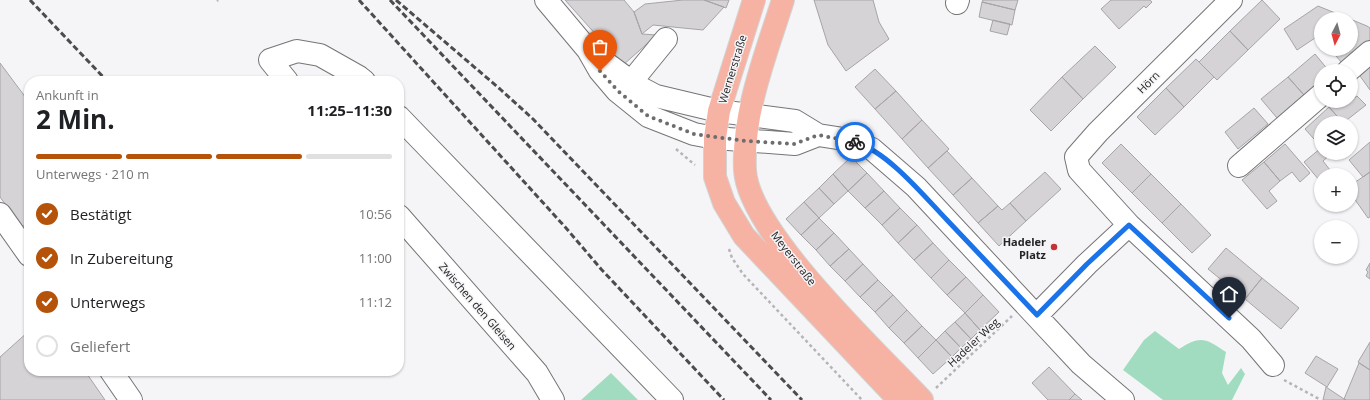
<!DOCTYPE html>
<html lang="de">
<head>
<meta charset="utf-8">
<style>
	:root { --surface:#fff; --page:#f6f6f6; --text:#202124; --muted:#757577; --line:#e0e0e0; --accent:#b45309 }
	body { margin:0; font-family:"Open Sans",sans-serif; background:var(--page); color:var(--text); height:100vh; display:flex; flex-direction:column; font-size:15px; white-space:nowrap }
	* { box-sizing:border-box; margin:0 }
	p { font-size:13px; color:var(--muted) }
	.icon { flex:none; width:22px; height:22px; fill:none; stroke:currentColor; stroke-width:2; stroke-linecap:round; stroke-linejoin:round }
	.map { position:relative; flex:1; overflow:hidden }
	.details { position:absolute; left:24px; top:76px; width:380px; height:300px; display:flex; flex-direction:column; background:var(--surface); border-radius:16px; box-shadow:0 1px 3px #0004 }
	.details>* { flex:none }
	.needle { width:26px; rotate:186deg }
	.buttons { position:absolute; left:1314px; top:12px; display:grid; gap:8px }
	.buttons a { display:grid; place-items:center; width:44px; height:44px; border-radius:50%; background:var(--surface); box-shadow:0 1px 3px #0004; font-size:20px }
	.pin { position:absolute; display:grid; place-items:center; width:34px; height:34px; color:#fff; margin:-41px -17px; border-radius:50% 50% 50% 0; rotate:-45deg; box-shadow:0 0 4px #0007 }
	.pin .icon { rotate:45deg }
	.courier { position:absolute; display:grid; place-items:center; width:40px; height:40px; margin:-20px; border:3px solid #1a73e8; border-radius:50%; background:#fff; color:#222; box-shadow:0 1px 5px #0007 }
	.summary em { font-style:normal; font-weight:700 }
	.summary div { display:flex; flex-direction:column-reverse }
	.summary { display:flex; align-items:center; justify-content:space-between; height:68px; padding:0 12px }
	h1 { font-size:26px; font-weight:700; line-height:30px }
	.bar { display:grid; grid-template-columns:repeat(4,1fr); gap:6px 4px; align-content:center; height:48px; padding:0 12px }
	.bar i { height:5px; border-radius:3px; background:var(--line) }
	.bar .on { background:var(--accent) }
	.bar p { grid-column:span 4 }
	ol { padding:0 12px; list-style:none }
	li { display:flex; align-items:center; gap:12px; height:44px }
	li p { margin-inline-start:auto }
	li .icon { padding:4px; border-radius:50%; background:var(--accent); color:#fff; stroke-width:4 }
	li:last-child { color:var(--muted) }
	li i { width:22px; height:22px; border:2px solid var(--line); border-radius:50% }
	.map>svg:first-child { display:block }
</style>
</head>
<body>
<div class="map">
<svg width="1370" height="400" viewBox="0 0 1370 400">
	<rect width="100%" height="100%" fill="#f5f5f8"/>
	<path fill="#a2dcc0" d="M1155 331 1179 349C1200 335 1206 338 1226 352L1222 373 1228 385 1241 368 1245 374 1232 400H1163L1123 370 1144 340Z
		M611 373 638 400H581Z"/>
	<path fill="#d5d3d5" stroke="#a6a4a6" d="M565 0H624L634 12 642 34 657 35 623 65Z
		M683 0H704L724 7 703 30 653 25 642 34 634 12 645 4Z
		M704 0H729L726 8Z
		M814 0H873L879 22 889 39 846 71 828 45Z
		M983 0H1018L1015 10 982 2Z
		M1111 0H1150L1152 2 1146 8 1144 6 1119 29 1101 9Z
		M1262 0 1280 19 1248 50 1230 31Z
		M982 2 1015 10 1012 25 979 17Z
		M1318 6 1367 26 1370 28V40L1342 63 1330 49H1351V19H1321V34L1297 50 1284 29Z
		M993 20 1010 24 1007 35 990 31Z
		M1230 31 1248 50 1217 80 1199 62Z
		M1095 46 1116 67 1083 99 1062 77Z
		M1315 54 1329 71H1321V80L1304 95 1288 77Z
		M1196 59 1214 77 1184 107 1166 88Z
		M0 63 29 102V221L22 227 0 197Z
		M1370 67V90L1360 76Z
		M875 69 896 91 875 109 855 87Z
		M1062 77 1083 99 1051 131 1030 110Z
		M1288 77 1304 95 1277 118 1261 99Z
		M1166 88 1184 107 1155 135 1137 117Z
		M896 91 922 120 902 139 875 109Z
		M1351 94 1354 98 1357 96 1366 105 1343 123 1329 107 1336 101H1351Z
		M1329 107 1343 123H1321V142L1317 137 1314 139 1305 129Z
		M1254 108 1268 124 1238 149 1225 132Z
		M922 120 949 149 928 168 902 139Z
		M1370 142V172L1363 177 1349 160Z
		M1121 144 1151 174 1132 193 1102 163Z
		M1285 144 1310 173 1300 182 1292 172 1280 181 1264 162Z
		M1321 148V153H1332L1323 161 1330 170 1325 175H1321L1319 180 1304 162Z
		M947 151 972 178 953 195 928 168Z
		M851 157 867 173 848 191 833 174Z
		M1264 162 1280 181 1269 191 1277 201 1267 209 1242 180Z
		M1045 172 1061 189 1026 221 1010 203Z
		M1370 172V217L1368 218 1351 194V185Z
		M867 173 884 191 865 208 848 191Z
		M833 174 848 191 834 204 819 188Z
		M1151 174 1181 204 1162 223 1132 193Z
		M972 178 998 206 978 223 953 195Z
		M819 188 834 204 819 218 804 202Z
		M884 191 900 208 882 225 865 208Z
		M804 202 819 218 801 235 786 219Z
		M1010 203 1026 221 999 246 978 223 998 206 1002 210Z
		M1181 204 1211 235 1192 253 1162 223Z
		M900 208 917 225 898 243 882 225Z
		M819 218 834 233 816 250 801 235Z
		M917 225 933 243 914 260 898 243Z
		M834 233 849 249 830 266 816 250Z
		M933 243 949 260 931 278 914 260Z
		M1226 248 1262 278 1245 299 1208 269Z
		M849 249 863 264 845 281 830 266Z
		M949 260 966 277 947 295 931 278Z
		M1370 263V279L1366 276 1368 272 1366 270Z
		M863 264 878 280 860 297 845 281Z
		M966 277 983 295 965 313 947 295Z
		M1262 278 1299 308 1281 329 1245 299Z
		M878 280 893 295 875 312 860 297Z
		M893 295 907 310 889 328 875 312Z
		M983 295 999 312 980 330 965 313Z
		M907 310 922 326 904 343 889 328Z
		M965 313 980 330 971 339 955 322Z
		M955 322 971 339 961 348 945 331Z
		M922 326 936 340 918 358 904 343Z
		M29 331V371H85L105 400H0V357Z
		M945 331 961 348 952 357 936 340Z
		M936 340 952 357 933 374 918 358Z
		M1370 342V370L1358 362Z
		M1316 356 1338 369 1327 387 1305 373Z
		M1359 363 1370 370V400H1346L1344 399Z
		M1049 367 1075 394 1069 400H1048L1032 383Z
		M1326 387 1344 399 1346 400H1323Z
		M1075 394 1082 400H1069Z"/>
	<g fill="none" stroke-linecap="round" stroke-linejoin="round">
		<defs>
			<path id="minor" d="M546 0 588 50 600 71 617 91 648 116 694 134 715 138 795 144 818 135
				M1231 0 1098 132 1076 157 1079 170 1129 225 1251 339 1273 365
				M957 3 958 0
				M588 50 637 86 656 96 719 111 795 121 818 135 850 140 872 149 916 187 1081 364 1123 400
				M1348 71 1370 52
				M287 81 270 60 297 51 320 55 359 77 364 81
				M631 82 666 39
				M399 117 672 400
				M1239 166 1321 95
				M0 214 29 255
				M399 216 537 373 553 400
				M1037 315 1087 264 1129 225
				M111 371 131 400"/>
			<path id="major" d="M754 0 719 111 715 138V177L724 203 744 236 899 400
				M783 0C766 54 742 113 745 170 748 232 878 353 922 400"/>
		</defs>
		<use href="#minor" stroke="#757577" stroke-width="24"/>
		<use href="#major" stroke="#d3d3d3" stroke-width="24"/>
		<path stroke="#b5b5b8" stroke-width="2.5" stroke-dasharray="3 3" stroke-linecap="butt" d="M217 1 218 0
			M676 149 695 165
			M729 249 732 258 743 274 862 400
			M1284 380 1321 400
			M936 388 1012 316"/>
		<use href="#minor" stroke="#fff" stroke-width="22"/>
		<use href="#major" stroke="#f6b2a3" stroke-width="22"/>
		<path stroke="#4c4c4e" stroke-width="3" stroke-dasharray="6 3" stroke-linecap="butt" d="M30 0 107 81
			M359 0 566 228 601 269 724 400
			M390 0 771 400
			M396 0 500 89 533 119 802 400"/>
	</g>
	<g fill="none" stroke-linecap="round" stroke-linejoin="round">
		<path stroke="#6d6d6f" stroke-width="4" stroke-dasharray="0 7.2" d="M600 71 618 91 648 116 694 134 745 141 794 144 818 135 855 142"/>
		<path stroke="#1a73e8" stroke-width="5" d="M855 142C888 152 923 195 947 220 977 252 1007 283 1037 315L1087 264 1129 225 1229 318"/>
	</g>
	<circle fill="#c23337" stroke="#f5f5f8" stroke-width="1.5" cx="1054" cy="247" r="4"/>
	<g text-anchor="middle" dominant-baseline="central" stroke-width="3" stroke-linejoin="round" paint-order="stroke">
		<g font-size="11" fill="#242425" stroke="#f5f5f8">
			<text transform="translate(732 69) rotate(-73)">Wernerstraße</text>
			<text transform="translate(1148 82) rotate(-45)">Hörn</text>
			<text transform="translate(794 258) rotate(52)">Meyerstraße</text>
			<text transform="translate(478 306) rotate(49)">Zwischen den Gleisen</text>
			<text transform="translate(973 342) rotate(-43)">Hadeler Weg</text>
		</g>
		<g font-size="11" font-weight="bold" fill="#242425" stroke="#f5f5f8" text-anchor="end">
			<text x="1046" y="241">Hadeler<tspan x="1046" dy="13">Platz</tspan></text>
		</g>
	</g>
</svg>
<div class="buttons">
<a><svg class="needle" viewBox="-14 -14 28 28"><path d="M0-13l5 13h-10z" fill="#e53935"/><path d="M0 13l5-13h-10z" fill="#757577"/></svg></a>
<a><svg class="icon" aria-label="locate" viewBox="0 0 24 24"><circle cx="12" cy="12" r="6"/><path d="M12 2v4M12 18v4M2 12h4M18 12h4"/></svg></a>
<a><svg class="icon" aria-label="layers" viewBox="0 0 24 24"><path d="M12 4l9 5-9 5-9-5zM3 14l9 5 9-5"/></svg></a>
<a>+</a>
<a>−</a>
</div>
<div class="pin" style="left:600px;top:71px;background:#ea580c"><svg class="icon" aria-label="bag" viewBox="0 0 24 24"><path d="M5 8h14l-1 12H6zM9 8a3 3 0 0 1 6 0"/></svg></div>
<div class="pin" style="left:1229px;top:318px;background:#1f2937"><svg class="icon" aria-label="home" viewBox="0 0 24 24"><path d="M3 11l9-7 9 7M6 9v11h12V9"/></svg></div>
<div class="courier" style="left:855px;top:142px"><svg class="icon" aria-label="bike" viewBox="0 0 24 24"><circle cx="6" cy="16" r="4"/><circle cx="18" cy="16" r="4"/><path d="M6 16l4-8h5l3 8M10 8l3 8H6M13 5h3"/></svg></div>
<section class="details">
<div class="summary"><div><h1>2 Min.</h1><p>Ankunft in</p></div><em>11:25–11:30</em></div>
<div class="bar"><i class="on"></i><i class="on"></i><i class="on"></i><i></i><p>Unterwegs · 210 m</p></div>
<ol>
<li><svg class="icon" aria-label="check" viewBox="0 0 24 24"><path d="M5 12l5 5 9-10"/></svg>Bestätigt<p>10:56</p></li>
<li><svg class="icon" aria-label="check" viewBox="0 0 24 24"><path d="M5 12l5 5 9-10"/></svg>In Zubereitung<p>11:00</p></li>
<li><svg class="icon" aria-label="check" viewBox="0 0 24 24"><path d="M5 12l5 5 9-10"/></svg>Unterwegs<p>11:12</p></li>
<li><i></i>Geliefert</li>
</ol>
</section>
</div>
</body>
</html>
